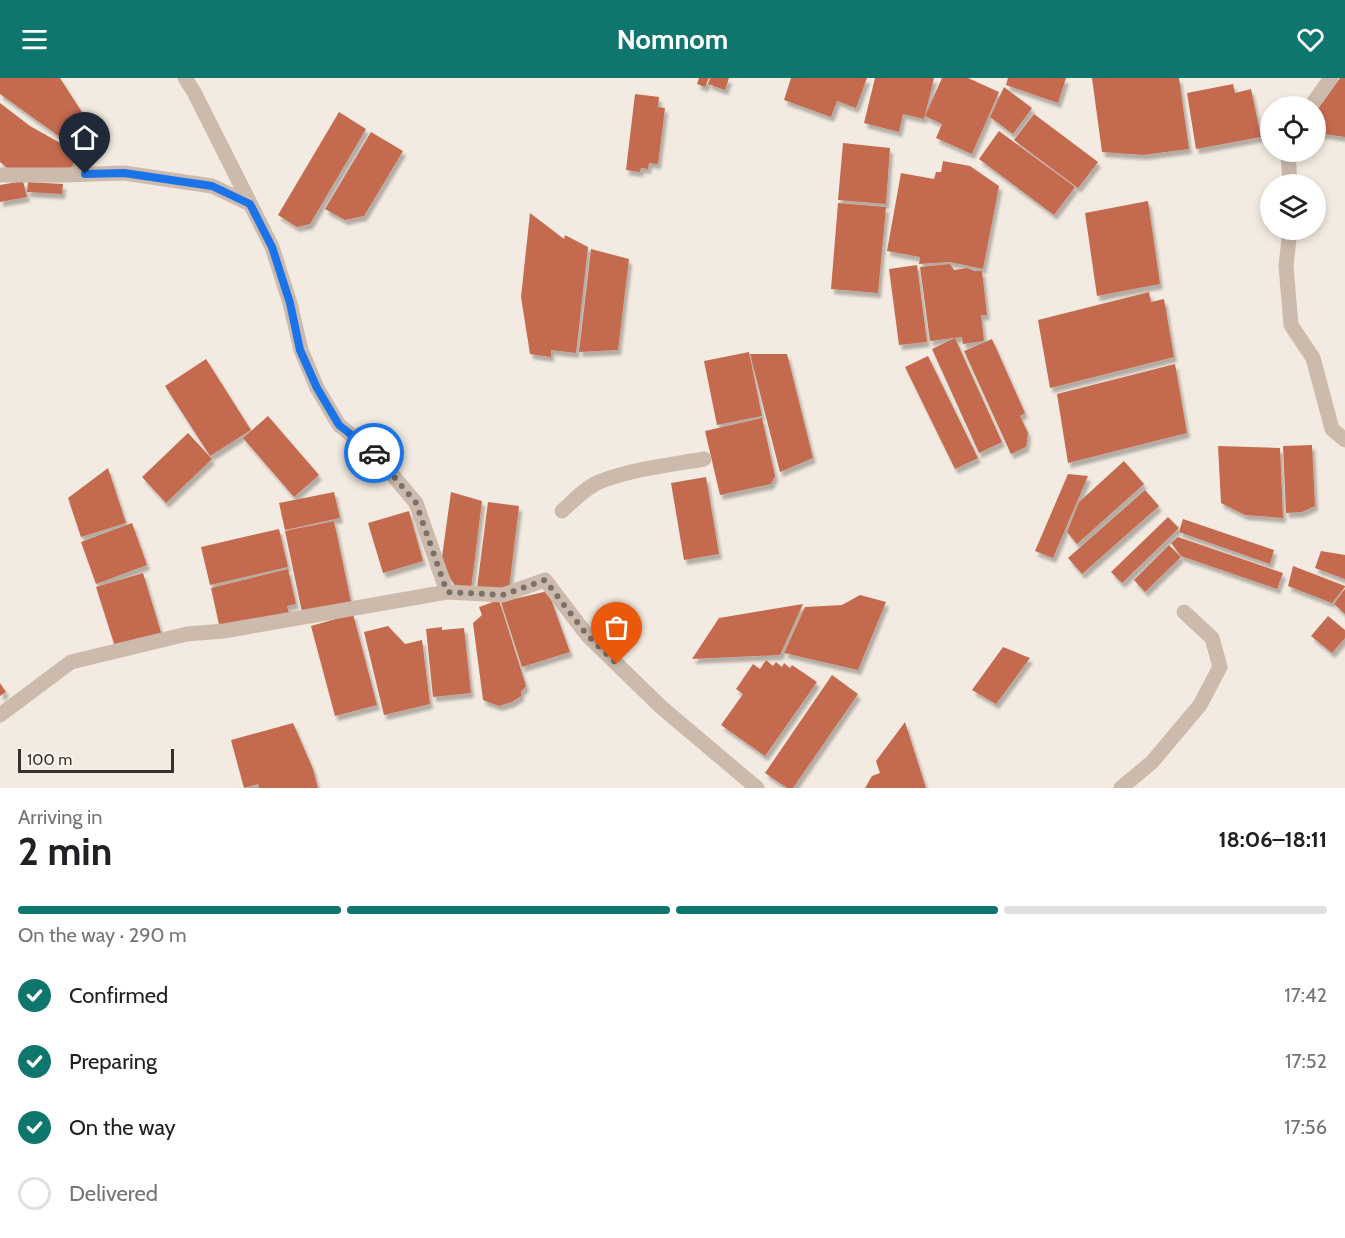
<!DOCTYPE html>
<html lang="en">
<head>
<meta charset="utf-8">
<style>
	:root { --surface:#fff; --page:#f6f6f6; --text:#202124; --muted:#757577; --line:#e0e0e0; --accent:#0f766e }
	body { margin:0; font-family:Cabin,sans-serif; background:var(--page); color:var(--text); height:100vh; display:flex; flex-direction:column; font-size:22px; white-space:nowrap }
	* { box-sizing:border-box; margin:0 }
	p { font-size:20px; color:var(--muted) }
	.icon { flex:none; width:33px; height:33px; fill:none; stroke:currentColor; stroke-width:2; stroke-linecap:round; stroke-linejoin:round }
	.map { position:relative; height:710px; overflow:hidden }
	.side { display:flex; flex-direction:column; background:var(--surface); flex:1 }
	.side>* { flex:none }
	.buttons { position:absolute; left:1260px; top:18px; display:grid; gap:12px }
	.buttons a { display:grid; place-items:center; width:66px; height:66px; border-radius:50%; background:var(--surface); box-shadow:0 3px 9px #0003; font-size:30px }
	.scale { position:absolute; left:18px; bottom:15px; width:156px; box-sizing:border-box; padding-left:6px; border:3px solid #3a302b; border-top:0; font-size:16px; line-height:21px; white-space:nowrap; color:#3a302b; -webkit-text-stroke:4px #fbf5ee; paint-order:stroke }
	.pin { position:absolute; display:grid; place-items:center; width:51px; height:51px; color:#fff; margin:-62px -26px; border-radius:50% 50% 50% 0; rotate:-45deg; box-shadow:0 0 6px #0007 }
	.pin .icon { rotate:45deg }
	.courier { position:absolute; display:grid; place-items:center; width:60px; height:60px; margin:-30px; border:4px solid #1a73e8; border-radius:50%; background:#fff; color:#222; box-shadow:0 2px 8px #0007 }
	.summary em { font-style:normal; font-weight:700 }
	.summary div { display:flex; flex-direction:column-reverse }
	.summary { display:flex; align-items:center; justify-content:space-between; height:102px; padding:0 18px }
	h1 { font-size:39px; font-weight:700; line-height:45px }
	.bar { display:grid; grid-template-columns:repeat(4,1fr); gap:9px 6px; align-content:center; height:72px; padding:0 18px }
	.bar i { height:8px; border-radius:4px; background:var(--line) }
	.bar .current { background:var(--accent) }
	.bar p { grid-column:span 4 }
	ol { padding:0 18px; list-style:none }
	li { display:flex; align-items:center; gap:18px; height:66px }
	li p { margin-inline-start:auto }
	li .icon { padding:6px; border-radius:50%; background:var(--accent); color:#fff; stroke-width:4 }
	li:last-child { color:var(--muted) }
	li i { width:33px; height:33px; border:3px solid var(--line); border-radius:50% }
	header { display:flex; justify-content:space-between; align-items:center; height:78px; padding:0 18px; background:var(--accent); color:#fff; font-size:27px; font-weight:700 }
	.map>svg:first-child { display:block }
</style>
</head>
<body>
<header><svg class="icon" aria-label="menu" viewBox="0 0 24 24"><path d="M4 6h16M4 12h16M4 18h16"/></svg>Nomnom<svg class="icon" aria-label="heart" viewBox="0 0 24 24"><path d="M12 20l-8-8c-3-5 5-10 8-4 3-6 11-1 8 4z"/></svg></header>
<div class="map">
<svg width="1345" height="710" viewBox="0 0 1345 710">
	<defs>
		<filter id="shadow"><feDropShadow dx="3" dy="5" stdDeviation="1.5" flood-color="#0004"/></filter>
	</defs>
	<rect width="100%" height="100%" fill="#f3ebe1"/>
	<path fill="#c46b4f" filter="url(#shadow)" d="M0 0H60L85 39 67 64 0 16Z
		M699 0H709L705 9 697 6Z
		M710 0H729L725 12 708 6Z
		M791 0H867L856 30 837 23 831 39 784 22Z
		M875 0H934L924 41 903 36 899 54 864 45Z
		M942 0H968L999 14 972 76 936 60 942 46 925 38Z
		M1008 0H1066L1058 25 1006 7Z
		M1092 0H1179L1189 71 1143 77 1102 74Z
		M1340 0H1345V59L1316 55V33Z
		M1233 6 1235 15 1251 11 1261 59 1196 71 1187 15Z
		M1004 9 1032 30 1013 56 990 39Z
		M635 16 659 19 658 29 665 30 658 86 649 85 648 91 641 90 640 94 626 92Z
		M0 25 30 48 78 75 69 95 10 92 0 84Z
		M339 34 366 51 310 146 297 149 278 137Z
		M1034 36 1098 84 1078 110 1014 62Z
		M999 53 1075 109 1054 137 979 81Z
		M371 54 403 73 364 138 345 142 325 131Z
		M843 65 890 70 886 126 838 122Z
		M943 83 970 88 999 108 983 191 950 184 919 186 920 179 887 173 901 95 934 101 936 94H941Z
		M23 103 27 119 0 124V107Z
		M28 104 63 106 62 116 27 114Z
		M1148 123 1160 206 1097 218 1085 135Z
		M838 125 886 129 878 215 831 211Z
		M530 135 564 161 565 157 588 169 576 275 551 272V279L530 276 521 219Z
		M591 171 629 181 618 272 579 274Z
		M950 186 954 192 967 190 975 193H982L987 237H981L984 263 963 266 962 259 930 263 920 189Z
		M917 187 927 264 899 267 889 191Z
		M1149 214 1151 224 1164 221 1174 279 1050 310 1038 242Z
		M955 260 1002 364 979 375 932 271Z
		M992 261 1025 335 1020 338 1028 355 1026 369 1011 376 964 273Z
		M749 274 762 338 717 347 704 283Z
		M750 276H787L813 380 780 394Z
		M928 278 978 380 955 391 905 289Z
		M206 281 251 352 210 378 165 308Z
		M1175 286 1187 355 1068 385 1057 316Z
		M268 338 319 397 294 419 243 360Z
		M762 340 775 398 771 406 720 417 705 353Z
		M188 355 212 381 166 425 142 399Z
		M1312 367 1315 428 1302 434 1286 435 1283 368Z
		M1218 368 1280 370 1283 440 1245 437 1221 425Z
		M1124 383 1144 406 1077 466 1067 454 1079 424Z
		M108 390 126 445 81 459 68 420Z
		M1068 396 1088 398 1053 480 1035 473Z
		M706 399 719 476 684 482 671 405Z
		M1145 412 1159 428 1082 496 1068 480Z
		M334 414 340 440 285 452 279 425Z
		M451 414 482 423 471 511 456 509 441 486Z
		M488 424 519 428 509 511 477 510Z
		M409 433 423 483 383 495 368 445Z
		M1168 439 1179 450 1122 505 1111 494Z
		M1183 441 1274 472 1270 486 1179 454Z
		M334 443 351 524 302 534 285 453Z
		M132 445 147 487 96 506 81 464Z
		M279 451 288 489 210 507 201 469Z
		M1178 459 1283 495 1277 511 1181 478 1171 465Z
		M1169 467 1181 479 1145 514 1134 502Z
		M1321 473 1345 477V501L1315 490Z
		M1293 488 1345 508V509L1332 525 1288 508Z
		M288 491 296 526 287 528 289 535 220 551 211 510Z
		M143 495 162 558 116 572 96 509Z
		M1345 511V536L1334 526Z
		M548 513 570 574 522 589 501 524Z
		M860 517 886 524 858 592 784 575 805 529 842 527Z
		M499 522 526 608 521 614V618L512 624 499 628 483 622 473 545 482 537 479 529Z
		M803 526 780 577 692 581 719 540Z
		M353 536 377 627 335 638 311 548Z
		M1328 538 1345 552V560L1332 575 1311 558Z
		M388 548 405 566 422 562 430 626 384 637 364 554Z
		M442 549V552L464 550 471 615 433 619 426 551Z
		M1003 569 1030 580 996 626 972 612Z
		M766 582 773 588 776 584 782 589 784 585 790 590 792 587 817 604 765 678 721 647 743 616 736 611 753 586 760 591Z
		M832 597 858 616 793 710H787L765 695Z
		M0 605 6 614 0 618Z
		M905 644 926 710H865L872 698 880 695 876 683Z
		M293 645 313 691 318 710H259L258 706 244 710 231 662Z"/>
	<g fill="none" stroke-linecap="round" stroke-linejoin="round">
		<path stroke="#ccbbad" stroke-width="15" d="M185 0 194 14 272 169 290 225 301 272 317 310 339 347 374 375 416 425 447 514 503 517 545 502 587 557 661 629 757 710
			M1311 28 1331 0
			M1288 74 1290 106
			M0 97H65L124 95 212 108 250 126
			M1290 152 1286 188 1291 247 1313 280 1332 351 1345 362
			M562 433C573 423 585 410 599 404 632 391 669 387 704 381
			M0 637 71 584 187 556 224 553 447 514
			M1121 710 1152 684 1200 627 1220 589 1212 560 1184 534"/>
	</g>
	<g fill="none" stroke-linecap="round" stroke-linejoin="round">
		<path stroke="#7b716b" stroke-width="6" stroke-dasharray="0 10.8" d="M374 375 416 425 447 514 503 517 545 502 587 557 617 586"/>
		<path stroke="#1a73e8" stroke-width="8" d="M85 96 124 95 212 108 250 126 272 169 290 225 300 272 317 310 339 347 374 375"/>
	</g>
</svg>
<div class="buttons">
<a><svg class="icon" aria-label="locate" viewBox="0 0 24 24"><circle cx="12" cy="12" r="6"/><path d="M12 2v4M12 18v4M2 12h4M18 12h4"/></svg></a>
<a><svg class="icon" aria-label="layers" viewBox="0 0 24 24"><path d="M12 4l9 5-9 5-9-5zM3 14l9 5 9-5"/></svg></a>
</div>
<div class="scale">100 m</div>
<div class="pin" style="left:617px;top:586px;background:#ea580c"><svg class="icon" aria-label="bag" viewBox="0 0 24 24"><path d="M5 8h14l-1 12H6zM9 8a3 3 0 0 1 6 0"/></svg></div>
<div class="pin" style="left:85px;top:96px;background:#1f2937"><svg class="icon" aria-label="home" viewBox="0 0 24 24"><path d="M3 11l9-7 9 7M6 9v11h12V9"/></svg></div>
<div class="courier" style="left:374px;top:375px"><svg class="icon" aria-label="car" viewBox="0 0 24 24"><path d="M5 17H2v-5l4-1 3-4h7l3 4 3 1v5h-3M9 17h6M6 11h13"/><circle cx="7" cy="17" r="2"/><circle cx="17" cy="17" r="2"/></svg></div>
</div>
<section class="side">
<div class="summary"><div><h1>2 min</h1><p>Arriving in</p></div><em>18:06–18:11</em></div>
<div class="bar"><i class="current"></i><i class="current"></i><i class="current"></i><i></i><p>On the way · 290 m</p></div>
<ol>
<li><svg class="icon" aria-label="check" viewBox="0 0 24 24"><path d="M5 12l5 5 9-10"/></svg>Confirmed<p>17:42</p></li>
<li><svg class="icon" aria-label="check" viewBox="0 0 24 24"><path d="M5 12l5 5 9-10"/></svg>Preparing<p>17:52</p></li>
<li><svg class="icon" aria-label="check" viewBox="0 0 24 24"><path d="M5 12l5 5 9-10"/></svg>On the way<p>17:56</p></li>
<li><i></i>Delivered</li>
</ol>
</section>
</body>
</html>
